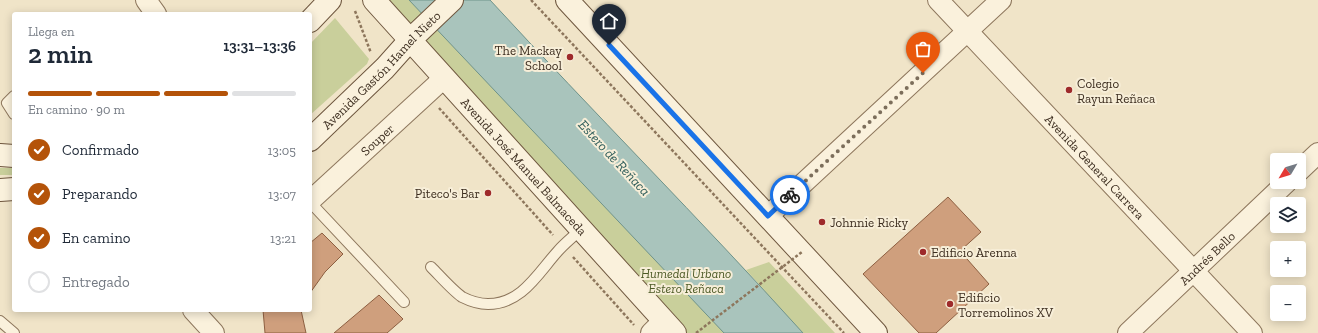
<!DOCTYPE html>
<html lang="es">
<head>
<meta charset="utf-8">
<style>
	:root { --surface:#fff; --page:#f2f2f3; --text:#1f2937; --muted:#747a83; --line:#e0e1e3; --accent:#b45309 }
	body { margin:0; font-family:"Zilla Slab",serif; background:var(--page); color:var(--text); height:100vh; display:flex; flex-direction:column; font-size:15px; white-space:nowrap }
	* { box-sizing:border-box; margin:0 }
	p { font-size:13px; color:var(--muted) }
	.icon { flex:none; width:22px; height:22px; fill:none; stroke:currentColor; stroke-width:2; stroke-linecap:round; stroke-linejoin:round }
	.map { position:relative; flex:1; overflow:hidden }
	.sheet { position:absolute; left:12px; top:12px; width:300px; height:300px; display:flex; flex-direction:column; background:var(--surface); border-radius:4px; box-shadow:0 2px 10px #0003 }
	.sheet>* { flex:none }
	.needle { width:26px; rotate:232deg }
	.buttons { position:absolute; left:1270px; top:153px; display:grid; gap:8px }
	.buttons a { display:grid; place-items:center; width:36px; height:36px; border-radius:4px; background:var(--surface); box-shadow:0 2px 10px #0003; font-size:20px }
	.pin { position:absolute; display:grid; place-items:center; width:34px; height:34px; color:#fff; margin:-41px -17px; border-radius:50% 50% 50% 0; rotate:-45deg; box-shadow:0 0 4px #0007 }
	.pin .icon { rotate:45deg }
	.courier { position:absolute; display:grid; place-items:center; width:40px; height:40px; margin:-20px; border:3px solid #1a73e8; border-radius:50%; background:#fff; color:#222; box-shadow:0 1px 5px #0007 }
	.overview em { font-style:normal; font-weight:600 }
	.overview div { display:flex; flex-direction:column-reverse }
	.overview { display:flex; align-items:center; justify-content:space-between; height:68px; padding:0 16px }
	h1 { font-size:26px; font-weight:600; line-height:30px }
	.bar { display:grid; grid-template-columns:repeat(4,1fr); gap:6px 4px; align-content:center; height:48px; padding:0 16px }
	.bar i { height:5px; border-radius:3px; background:var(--line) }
	.bar .active { background:var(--accent) }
	.bar p { grid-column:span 4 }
	ol { padding:0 16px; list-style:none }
	li { display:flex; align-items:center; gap:12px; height:44px }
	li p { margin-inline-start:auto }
	li .icon { padding:4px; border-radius:50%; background:var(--accent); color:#fff; stroke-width:4 }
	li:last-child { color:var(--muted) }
	li i { width:22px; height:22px; border:2px solid var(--line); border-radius:50% }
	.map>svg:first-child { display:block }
</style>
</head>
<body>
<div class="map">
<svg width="1318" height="333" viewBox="0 0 1318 333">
	<rect width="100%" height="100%" fill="#f0e4c8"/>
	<path fill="#c9cf9b" d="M388 0H478L767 293 746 270 769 262 835 333H675L416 30Z
		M335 18 369 59 367 64 310 115V44Z
		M0 168H14V175H0Z"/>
	<path fill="#a9c4bc" stroke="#6f938a" d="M409 0H490C593 112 701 220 803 333H724Z"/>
	<path fill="#cf9f7d" stroke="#8d5f41" d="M948 197 981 232 960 251 989 284 936 333H919L863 274Z
		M322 233 343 254 325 272 310 293V243Z
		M379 295 403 319 387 333H334Z
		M263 310H301L306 333H265Z"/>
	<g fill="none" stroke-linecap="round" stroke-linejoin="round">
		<defs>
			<path id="service" d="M14 96 7 103 14 114
				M310 202 404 302
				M431 267C440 276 452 290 462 297 470 301 479 304 488 304 522 304 538 273 558 251 565 243 573 237 580 230
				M0 321 14 333"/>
			<g id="minor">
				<path d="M146 0 156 14"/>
				<path id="s1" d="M938 0 1252 333"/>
				<path d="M1299 171 1318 153"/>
				<path id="s2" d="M310 201 444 78"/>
				<path d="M768 216 1001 0"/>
				<path d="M193 310 214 333"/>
				<path d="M651 333 663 321"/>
				<path id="s3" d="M1128 333 1287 182"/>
			</g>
			<g id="secondary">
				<path id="s4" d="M374 0 675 333"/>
				<path d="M567 0 876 333"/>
				<path d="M310 21 330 0"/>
				<path id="s5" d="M310 140 385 68 410 40 452 0"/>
				<path d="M0 155 14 156"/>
				<path d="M0 190 14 189"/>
			</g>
		</defs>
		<use href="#service" stroke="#8d765c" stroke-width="12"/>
		<use href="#minor" stroke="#8d765c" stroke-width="22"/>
		<use href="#secondary" stroke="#6f573f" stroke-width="24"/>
		<path stroke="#8d765c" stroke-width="2.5" stroke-dasharray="3 2" stroke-linecap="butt" d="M531 0 844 333
			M355 11 371 53
			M439 108 553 235
			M573 257 634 325"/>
		<use href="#service" stroke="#faf1dc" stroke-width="10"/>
		<use href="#minor" stroke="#faf1dc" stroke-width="20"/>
		<use href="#secondary" stroke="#faf1dc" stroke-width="22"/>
		<path stroke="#8d765c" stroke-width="2.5" stroke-dasharray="3 2" stroke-linecap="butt" d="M696 333 802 252"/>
	</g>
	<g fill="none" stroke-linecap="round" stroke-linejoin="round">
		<path stroke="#7c6e5b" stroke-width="4" stroke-dasharray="0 7.2" d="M790 195 923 73"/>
		<path stroke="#1a73e8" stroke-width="5" d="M609 45 768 216 790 195"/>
	</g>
	<g fill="#9e2a2b" stroke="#f7eed8" stroke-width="1.5">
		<circle cx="570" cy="57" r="4"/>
		<circle cx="1069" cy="90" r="4"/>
		<circle cx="488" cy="193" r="4"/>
		<circle cx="822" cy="222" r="4"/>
		<circle cx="923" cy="252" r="4"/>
		<circle cx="950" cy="304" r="4"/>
	</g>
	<g text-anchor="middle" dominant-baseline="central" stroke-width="4" stroke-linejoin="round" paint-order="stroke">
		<g font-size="13" fill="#3d2e20" stroke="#f7eed8" text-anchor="start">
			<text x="562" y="50" text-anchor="end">The Mackay<tspan x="562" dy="15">School</tspan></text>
			<text x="1077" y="83">Colegio<tspan x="1077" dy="15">Rayun Reñaca</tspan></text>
			<text x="480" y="193" text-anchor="end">Piteco's Bar</text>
			<text x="830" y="222">Johnnie Ricky</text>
			<text x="931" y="252">Edificio Arenna</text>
			<text x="958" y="297">Edificio<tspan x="958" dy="15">Torremolinos XV</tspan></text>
		</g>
		<g font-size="13" fill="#3d2e20" stroke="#f7eed8">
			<text stroke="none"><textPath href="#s5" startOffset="100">Avenida Gastón Hamel Nieto</textPath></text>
			<text stroke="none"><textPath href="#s2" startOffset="91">Souper</textPath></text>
			<text stroke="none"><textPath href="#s4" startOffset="224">Avenida José Manuel Balmaceda</textPath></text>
			<text stroke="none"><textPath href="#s1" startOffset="229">Avenida General Carrera</textPath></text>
			<text stroke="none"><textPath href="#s3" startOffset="109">Andrés Bello</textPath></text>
		</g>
		<g font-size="13" font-style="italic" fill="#4d5a26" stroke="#f7eed8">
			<text x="686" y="273">Humedal Urbano<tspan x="686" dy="15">Estero Reñaca</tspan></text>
		</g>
		<g font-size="14" font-style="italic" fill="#2f5d5a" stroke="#f7eed8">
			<text transform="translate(614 158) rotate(47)">Estero de Reñaca</text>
		</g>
	</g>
</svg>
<div class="buttons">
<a><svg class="needle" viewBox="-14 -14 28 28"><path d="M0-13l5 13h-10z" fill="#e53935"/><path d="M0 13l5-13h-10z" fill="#747a83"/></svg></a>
<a><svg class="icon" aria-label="layers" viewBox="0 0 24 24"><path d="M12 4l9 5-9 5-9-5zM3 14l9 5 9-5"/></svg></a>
<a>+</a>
<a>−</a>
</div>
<div class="pin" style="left:923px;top:73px;background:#ea580c"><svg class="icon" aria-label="bag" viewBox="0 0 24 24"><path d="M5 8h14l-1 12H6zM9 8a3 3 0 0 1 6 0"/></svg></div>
<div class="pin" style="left:609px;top:45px;background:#1f2937"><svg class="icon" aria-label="home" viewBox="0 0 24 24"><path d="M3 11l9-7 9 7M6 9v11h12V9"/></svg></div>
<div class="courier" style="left:790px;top:195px"><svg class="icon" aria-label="bike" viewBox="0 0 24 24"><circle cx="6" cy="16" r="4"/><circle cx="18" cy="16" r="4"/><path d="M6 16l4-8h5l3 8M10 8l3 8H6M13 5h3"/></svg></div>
<section class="sheet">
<div class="overview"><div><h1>2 min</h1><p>Llega en</p></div><em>13:31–13:36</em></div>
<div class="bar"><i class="active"></i><i class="active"></i><i class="active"></i><i></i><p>En camino · 90 m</p></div>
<ol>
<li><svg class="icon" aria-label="check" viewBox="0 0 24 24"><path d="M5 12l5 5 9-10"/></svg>Confirmado<p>13:05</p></li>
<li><svg class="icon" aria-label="check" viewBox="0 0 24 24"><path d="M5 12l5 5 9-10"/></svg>Preparando<p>13:07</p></li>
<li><svg class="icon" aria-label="check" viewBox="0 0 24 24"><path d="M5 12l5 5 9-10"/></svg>En camino<p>13:21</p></li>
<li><i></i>Entregado</li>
</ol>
</section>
</div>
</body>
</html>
